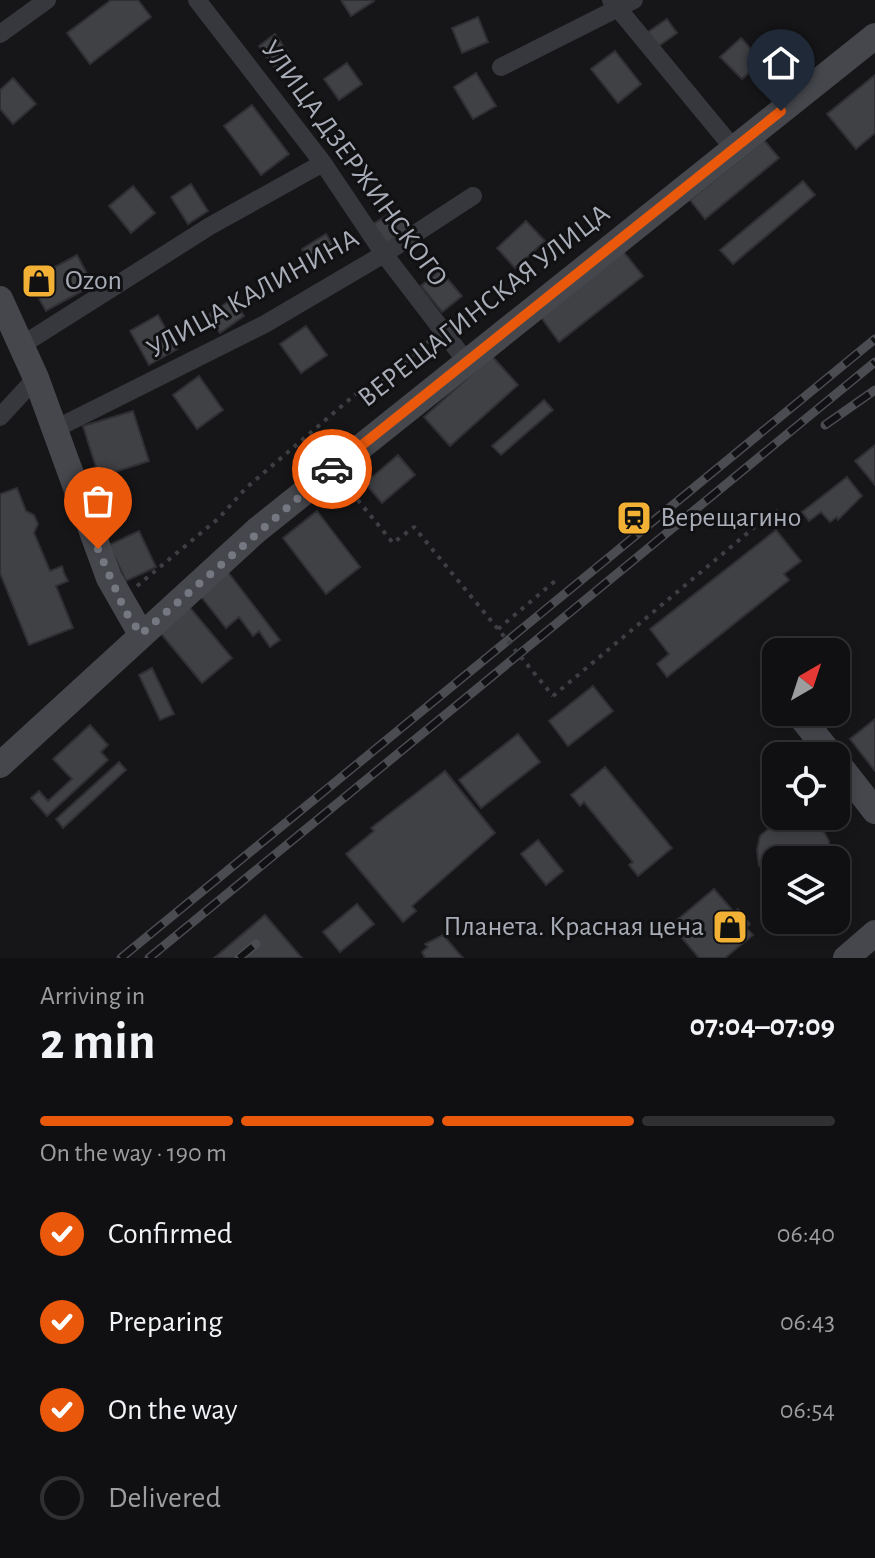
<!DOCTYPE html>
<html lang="en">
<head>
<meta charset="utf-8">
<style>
	:root { --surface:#101012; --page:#1e1e20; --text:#f1f3f6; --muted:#9c9d9f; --line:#303032; --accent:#ea580c }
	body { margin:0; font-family:"Alegreya Sans",sans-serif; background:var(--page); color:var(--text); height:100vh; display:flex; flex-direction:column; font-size:30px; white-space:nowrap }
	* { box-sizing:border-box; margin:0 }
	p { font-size:26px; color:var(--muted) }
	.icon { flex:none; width:44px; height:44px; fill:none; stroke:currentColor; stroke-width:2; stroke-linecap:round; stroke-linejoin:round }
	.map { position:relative; height:958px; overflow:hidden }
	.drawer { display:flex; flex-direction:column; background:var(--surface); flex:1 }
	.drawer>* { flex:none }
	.needle { width:52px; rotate:39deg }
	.buttons { position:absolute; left:762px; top:638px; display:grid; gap:16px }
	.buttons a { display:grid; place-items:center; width:88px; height:88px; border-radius:16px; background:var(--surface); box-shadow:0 4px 12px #0003,0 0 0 2px var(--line); font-size:40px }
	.pin { position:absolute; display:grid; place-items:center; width:68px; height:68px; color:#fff; margin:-82px -34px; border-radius:50% 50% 50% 0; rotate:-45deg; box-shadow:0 0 8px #0007 }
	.pin .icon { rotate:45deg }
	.courier { position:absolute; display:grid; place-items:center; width:80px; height:80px; margin:-40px; border:6px solid #ea580c; border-radius:50%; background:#fff; color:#222; box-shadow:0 2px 10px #0007 }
	.overview em { font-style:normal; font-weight:700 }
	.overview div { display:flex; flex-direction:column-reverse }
	.overview { display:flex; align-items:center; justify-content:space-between; height:136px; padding:0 40px }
	h1 { font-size:52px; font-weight:700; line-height:60px }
	.bar { display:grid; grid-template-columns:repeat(4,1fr); gap:12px 8px; align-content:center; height:96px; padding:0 40px }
	.bar i { height:10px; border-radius:6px; background:var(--line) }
	.bar .selected { background:var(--accent) }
	.bar p { grid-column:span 4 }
	ol { padding:0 40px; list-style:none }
	li { display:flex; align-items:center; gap:24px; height:88px }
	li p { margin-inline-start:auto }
	li .icon { padding:8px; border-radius:50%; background:var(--accent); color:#fff; stroke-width:4 }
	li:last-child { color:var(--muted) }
	li i { width:44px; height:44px; border:4px solid var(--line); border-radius:50% }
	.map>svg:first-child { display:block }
</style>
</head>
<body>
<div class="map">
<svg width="875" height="958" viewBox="0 0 875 958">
	<rect width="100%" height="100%" fill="#161618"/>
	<path fill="#404145" stroke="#303034" stroke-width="2" d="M111 0H138L151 17 90 64 67 33Z
		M341 0H373L374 1 351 16Z
		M478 17 488 42 462 53 452 28Z
		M667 19 677 33 659 46 648 32Z
		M275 34 291 57 275 68 259 46Z
		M741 38 762 61 742 79 720 57Z
		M615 51 641 84 618 103 591 69Z
		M347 63 362 84 339 100 324 79Z
		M476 73 496 106 473 119 454 87Z
		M875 75V133L856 149 827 114Z
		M13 78 36 104 13 124 0 109V90Z
		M252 105 289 154 261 175 224 126Z
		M764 140 779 158 705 219 690 200Z
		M803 181 815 195 733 264 720 250Z
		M191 184 208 211 188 224 171 197Z
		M133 186 155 213 131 233 109 206Z
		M397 209 410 229 386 244 373 224Z
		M526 221 545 241 515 268 497 248Z
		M326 234 336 250 311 265 302 249Z
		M623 251 643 276 559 342 540 316Z
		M77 255 93 285 46 311 29 281Z
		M440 270 462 296 442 312 421 286Z
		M232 299 244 316 220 333 208 315Z
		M158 315 177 349 149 365 130 331Z
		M306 326 327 355 301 373 280 344Z
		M492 356 518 385 450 446 424 417Z
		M199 376 223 410 197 429 173 395Z
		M544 400 553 410 501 455 492 446Z
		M133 411 149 461 99 477 83 426Z
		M875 445V485L855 461Z
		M398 455 415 475 382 503 365 483Z
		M847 477 862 496 838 520 837 517 830 522 821 512 809 521 802 512Z
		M17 488 26 511 34 515 38 524 34 533 50 571 62 566 64 573 68 581 56 586 73 628 29 645 0 573V494Z
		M317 511 360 567 326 594 283 538Z
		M776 530 801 561 784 574 789 580 667 677 657 664 669 654 650 629Z
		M139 531 156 567 126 581 109 545Z
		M228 572 280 640 270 647 259 631 253 636 239 617 226 628 199 594Z
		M187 604 232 658 202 683 157 629Z
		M152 668 174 714 160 720 139 675Z
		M593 686 613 711 568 746 549 721Z
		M875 719V771L850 739Z
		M90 725 108 745 101 752 108 760 47 816 31 798 39 791 48 801 72 779 53 759Z
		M518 734 540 762 481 808 459 780Z
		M119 762 126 770 63 828 56 819Z
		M605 767 672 848 638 876 629 865 633 862 584 802 580 806 571 795Z
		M445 771 495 833 412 906 416 911 403 922 346 854 374 831 371 828Z
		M798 816 822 828 829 841 830 860H776V885L759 865 757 850 760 836 782 817Z
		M538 840 563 871 546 885 521 854Z
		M714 889 734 912 738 909 750 924 746 928 753 935 725 958H699L671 925Z
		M357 904 374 924 340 952 323 932Z
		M265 915 302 958H214Z
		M443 935 463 958H425L422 952 428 947 425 944Z"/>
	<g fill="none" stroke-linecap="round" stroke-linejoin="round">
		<path stroke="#3d3f44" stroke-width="4" stroke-dasharray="4 6" stroke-linecap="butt" d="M137 586 219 518 246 488 357 393 388 379 429 341
			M498 629 555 581
			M553 696 775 510 786 525"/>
		<path stroke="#37383d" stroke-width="18" d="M197 0 323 163 384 254 466 361
			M611 0 734 149
			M0 34 47 0
			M501 67 634 0
			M22 345 210 226 323 163
			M0 417 36 378
			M53 430 265 324 384 254 473 196"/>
		<path stroke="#45474d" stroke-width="26" d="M0 299 36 378 109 578 141 634
			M797 712 832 756
			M836 761 875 811
			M0 765 257 530 875 36
			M846 958 875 933"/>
		<defs>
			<path id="rail" d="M825 425 875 390
				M121 958 875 339
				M149 958 875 362
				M239 958 256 944"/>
		</defs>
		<use href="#rail" stroke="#4a4c52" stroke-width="9"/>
		<use href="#rail" stroke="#111113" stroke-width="6" stroke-dasharray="18" stroke-linecap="butt"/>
		<path stroke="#3d3f44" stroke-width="4" stroke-dasharray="4 6" stroke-linecap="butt" d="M307 438 393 543 414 527 553 696"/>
	</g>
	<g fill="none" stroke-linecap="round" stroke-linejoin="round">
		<path stroke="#757880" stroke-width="8" stroke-dasharray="0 14.4" d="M98 549 125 611 141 634 332 469"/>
		<path stroke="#ea580c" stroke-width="10" d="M332 469 781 111"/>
	</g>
	<defs>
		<symbol id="shop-square" viewBox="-11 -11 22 22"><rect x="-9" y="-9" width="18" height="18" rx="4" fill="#f2b134" stroke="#111113"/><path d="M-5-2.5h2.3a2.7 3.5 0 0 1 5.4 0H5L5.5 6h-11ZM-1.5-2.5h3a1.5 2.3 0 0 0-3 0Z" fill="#111"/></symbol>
		<symbol id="station-square" viewBox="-11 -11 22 22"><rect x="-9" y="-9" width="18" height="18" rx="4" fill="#f2b134" stroke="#111113"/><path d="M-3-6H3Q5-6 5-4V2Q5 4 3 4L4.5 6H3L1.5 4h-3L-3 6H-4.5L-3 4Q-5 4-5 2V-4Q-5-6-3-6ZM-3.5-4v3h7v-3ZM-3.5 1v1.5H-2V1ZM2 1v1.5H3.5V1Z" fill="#111"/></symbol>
	</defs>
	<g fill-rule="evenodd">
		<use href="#shop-square" x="19" y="261" width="40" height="40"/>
		<use href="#station-square" x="614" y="498" width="40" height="40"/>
		<use href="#shop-square" x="710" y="907" width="40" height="40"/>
	</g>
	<g text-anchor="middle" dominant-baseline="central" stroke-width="6" stroke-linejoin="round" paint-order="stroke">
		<g font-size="28" fill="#a8adb8" stroke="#111113">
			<text transform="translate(354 164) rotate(54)">УЛИЦА ДЗЕРЖИНСКОГО</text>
			<text transform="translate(253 294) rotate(-29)">УЛИЦА КАЛИНИНА</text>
			<text transform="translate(484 306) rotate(-38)">ВЕРЕЩАГИНСКАЯ УЛИЦА</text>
		</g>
		<g font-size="28" fill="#a8adb8" stroke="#111113" text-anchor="start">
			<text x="65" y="281">Ozon</text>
			<text x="660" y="518">Верещагино</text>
			<text x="704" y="927" text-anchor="end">Планета. Красная цена</text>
		</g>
	</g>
</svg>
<div class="buttons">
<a><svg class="needle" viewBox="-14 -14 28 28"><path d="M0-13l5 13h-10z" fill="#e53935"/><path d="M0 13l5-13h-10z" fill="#9c9d9f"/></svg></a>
<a><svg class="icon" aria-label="locate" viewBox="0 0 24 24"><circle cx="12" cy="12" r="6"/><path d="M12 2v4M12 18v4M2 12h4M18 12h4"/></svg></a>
<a><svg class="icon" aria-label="layers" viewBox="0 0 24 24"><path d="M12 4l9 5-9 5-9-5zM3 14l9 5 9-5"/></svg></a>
</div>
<div class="pin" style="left:98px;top:549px;background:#ea580c"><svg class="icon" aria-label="bag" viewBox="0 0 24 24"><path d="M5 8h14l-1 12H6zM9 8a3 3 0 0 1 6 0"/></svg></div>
<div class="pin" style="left:781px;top:111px;background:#1f2937"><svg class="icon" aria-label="home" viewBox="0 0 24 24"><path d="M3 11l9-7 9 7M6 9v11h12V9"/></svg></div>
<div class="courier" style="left:332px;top:469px"><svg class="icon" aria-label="car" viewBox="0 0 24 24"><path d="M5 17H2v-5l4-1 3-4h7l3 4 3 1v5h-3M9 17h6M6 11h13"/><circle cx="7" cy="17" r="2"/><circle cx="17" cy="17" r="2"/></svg></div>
</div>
<section class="drawer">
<div class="overview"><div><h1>2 min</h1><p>Arriving in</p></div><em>07:04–07:09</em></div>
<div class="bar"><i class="selected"></i><i class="selected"></i><i class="selected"></i><i></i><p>On the way · 190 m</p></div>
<ol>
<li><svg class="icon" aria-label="check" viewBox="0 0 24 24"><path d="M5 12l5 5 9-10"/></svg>Confirmed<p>06:40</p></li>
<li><svg class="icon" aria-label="check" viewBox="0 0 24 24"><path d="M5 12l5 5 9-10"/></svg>Preparing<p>06:43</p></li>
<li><svg class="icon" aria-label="check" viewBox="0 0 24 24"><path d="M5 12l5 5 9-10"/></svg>On the way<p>06:54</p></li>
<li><i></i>Delivered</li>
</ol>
</section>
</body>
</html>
